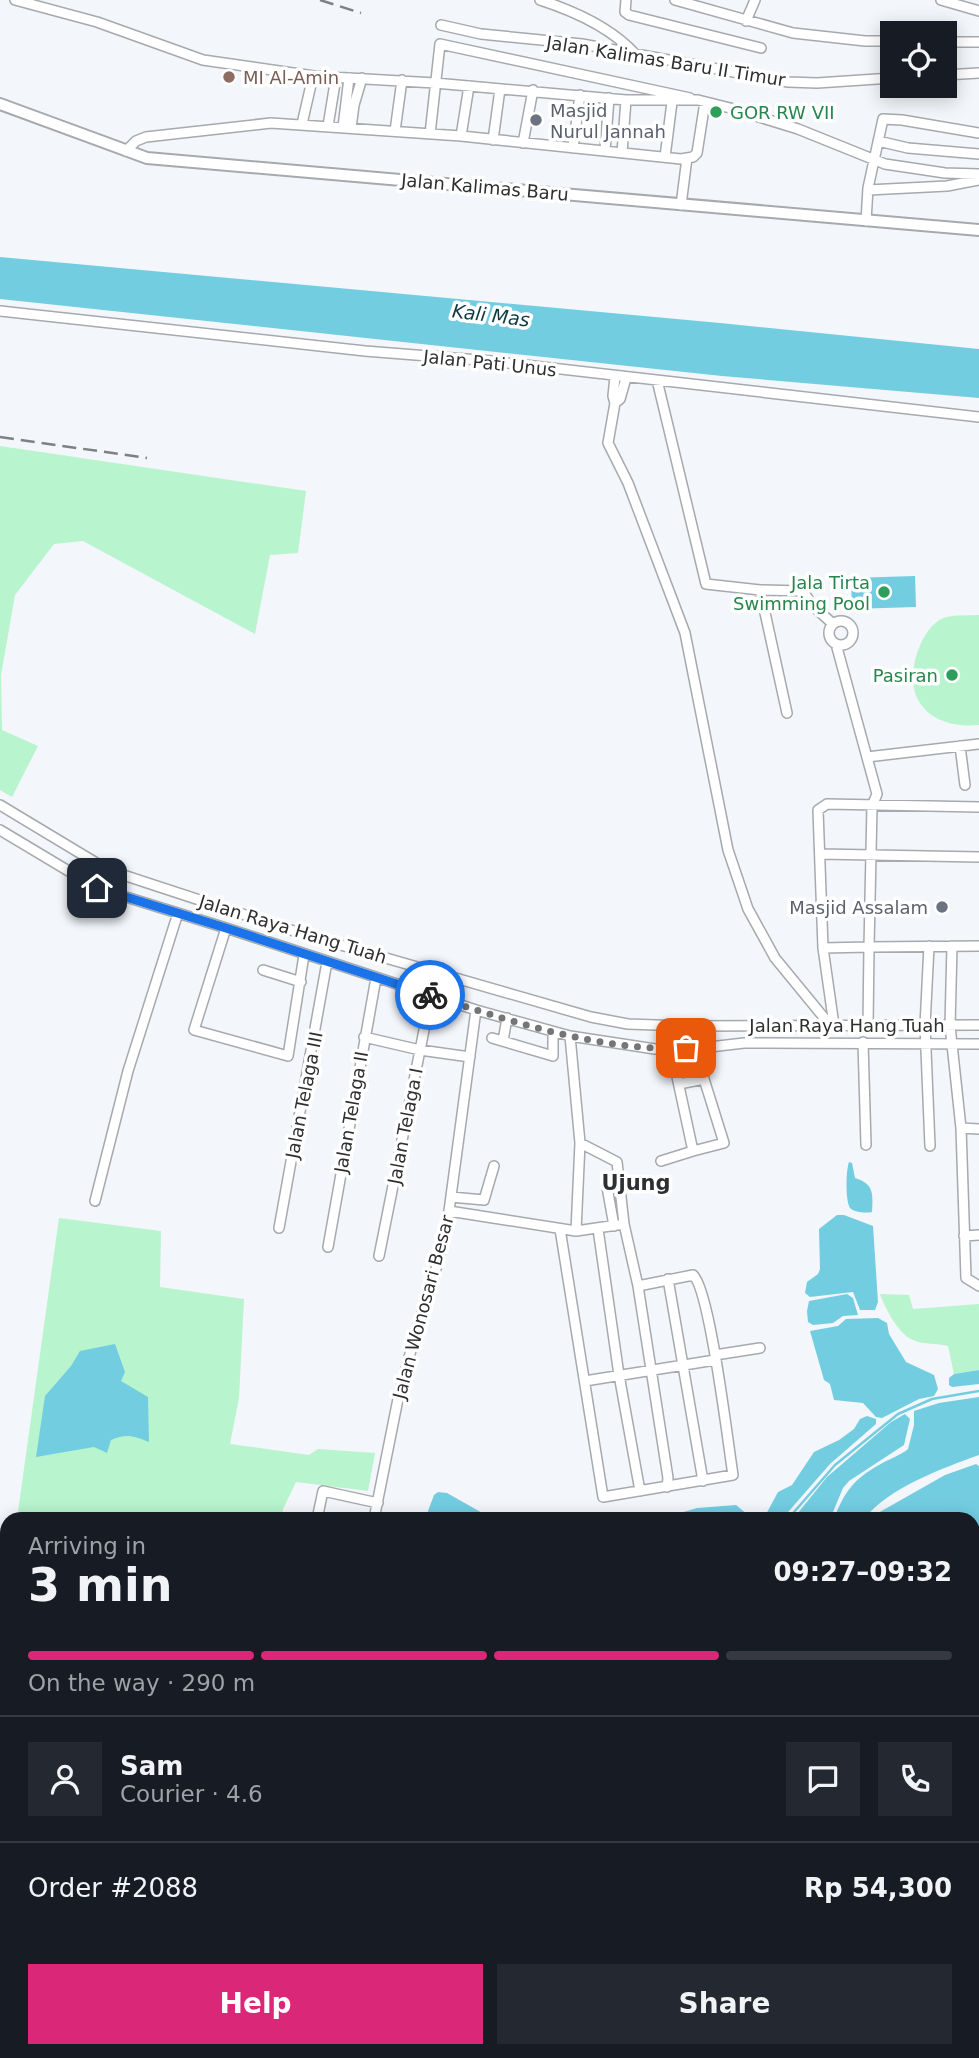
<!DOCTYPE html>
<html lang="en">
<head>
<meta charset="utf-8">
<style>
	:root { --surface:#171b24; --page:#242831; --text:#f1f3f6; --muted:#9ea1a6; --line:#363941; --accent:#db2777 }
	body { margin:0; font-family:"DejaVu Sans",sans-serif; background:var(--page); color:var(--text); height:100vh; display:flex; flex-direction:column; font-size:26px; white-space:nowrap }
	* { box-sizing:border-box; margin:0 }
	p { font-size:23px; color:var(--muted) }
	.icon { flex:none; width:38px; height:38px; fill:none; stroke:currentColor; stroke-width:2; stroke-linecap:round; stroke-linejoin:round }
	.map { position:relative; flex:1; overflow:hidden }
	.side { position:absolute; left:0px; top:1512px; width:980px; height:546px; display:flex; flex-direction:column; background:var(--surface); border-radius:21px 21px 0 0; box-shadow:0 4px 18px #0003 }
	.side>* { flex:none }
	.tools { position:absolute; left:880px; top:21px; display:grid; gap:14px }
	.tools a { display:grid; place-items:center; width:77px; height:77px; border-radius:0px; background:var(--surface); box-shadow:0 4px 18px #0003; font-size:35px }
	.pin { position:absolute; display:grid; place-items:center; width:60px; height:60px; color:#fff; margin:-30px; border-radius:14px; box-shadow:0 4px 10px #0006 }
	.courier { position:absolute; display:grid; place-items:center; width:70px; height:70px; margin:-35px; border:5px solid #1a73e8; border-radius:50%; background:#fff; color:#222; box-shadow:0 2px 9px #0007 }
	.headline em { font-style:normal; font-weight:700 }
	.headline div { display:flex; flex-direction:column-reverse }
	.headline { display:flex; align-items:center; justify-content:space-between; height:119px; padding:0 28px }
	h1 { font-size:46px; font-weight:700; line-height:52px }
	.bar { display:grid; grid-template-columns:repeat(4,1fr); gap:10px 7px; align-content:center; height:84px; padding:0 28px }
	.bar i { height:9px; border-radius:5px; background:var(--line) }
	.bar .current { background:var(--accent) }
	.bar p { grid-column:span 4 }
	.line { display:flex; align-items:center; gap:18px; padding:0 28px; border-top:2px solid var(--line) }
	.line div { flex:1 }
	.round { display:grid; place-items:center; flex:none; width:74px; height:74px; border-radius:0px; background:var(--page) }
	.cta { display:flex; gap:14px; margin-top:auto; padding:14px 28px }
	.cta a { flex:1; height:80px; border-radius:0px; background:var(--accent); color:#fff; font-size:28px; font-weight:700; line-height:80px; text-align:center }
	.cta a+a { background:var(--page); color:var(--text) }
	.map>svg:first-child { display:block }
</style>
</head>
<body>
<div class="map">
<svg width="979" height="2058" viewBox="0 0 979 2058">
	<rect width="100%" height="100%" fill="#f3f6fa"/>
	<path fill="#b8f4ce" d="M0 446 306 491 298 553 270 555 255 634 83 541 54 544 15 595 1 675 2 730 38 746 12 797 0 790Z
		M979 615V725C958 727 933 723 920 703 904 681 918 632 941 619 950 614 968 616 979 615Z
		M59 1218 161 1231 160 1287 244 1299 239 1398 230 1444 309 1455 318 1449 375 1453 368 1491 296 1482 283 1509 282 1519H17Z
		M880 1294 909 1295 913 1309 979 1304V1370L954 1374 948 1346C937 1343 924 1345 913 1340 899 1335 885 1308 880 1294Z
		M0 1545H7V1803L0 1800Z"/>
	<path fill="#73cde1" d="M0 257 720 323 979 349V398L722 376 0 299Z
		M915 576 916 607 852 609 851 578Z
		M849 1162 852 1163 855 1178C874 1184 873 1193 872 1212 867 1213 855 1213 850 1208 845 1200 846 1170 849 1162Z
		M837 1215H844L873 1226 878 1302 875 1310H860L853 1292 810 1297 805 1293 807 1282 818 1274 820 1269 819 1229Z
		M847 1294 853 1298 858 1315 843 1316 833 1323 813 1325 808 1322 807 1311 809 1301Z
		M878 1318 887 1323 889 1334 906 1362 934 1375 938 1389 934 1396 919 1399 882 1418 876 1417 863 1403 834 1400 830 1384 824 1380 810 1331 838 1326 846 1319Z
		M115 1344 125 1372 121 1381 148 1397 149 1442C134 1436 126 1433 111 1440L107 1453 94 1447 36 1457 45 1396 71 1366 80 1351Z
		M979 1370V1384L952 1387 949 1385V1378L954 1374Z
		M979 1397V1455C943 1468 888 1488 864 1519H834C844 1492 854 1479 879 1465 888 1459 900 1456 908 1449L914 1425V1411L939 1403Z
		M905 1414 910 1419 904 1445 849 1481 843 1488 830 1519H793L827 1477 891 1422Z
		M867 1416 876 1419V1424L830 1464 782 1519 764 1518 778 1492 792 1485 814 1452 839 1440 854 1429 860 1419Z
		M976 1464 979 1466V1575L973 1576V1519H872L878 1513 945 1475Z
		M438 1492 447 1493 493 1519H425L434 1495Z
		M736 1505 753 1519H660L697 1508Z
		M973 1606H979V1783L973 1790Z
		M535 2051H568L566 2058H533Z
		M611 2051H749L747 2058H608Z
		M782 2051H948L946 2058H806Z"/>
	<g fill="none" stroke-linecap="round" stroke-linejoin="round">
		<path stroke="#73cde1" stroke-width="2.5" d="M788 1519 835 1465 898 1414 932 1399 979 1391"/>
		<path stroke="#73cde1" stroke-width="14" d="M0 1825 7 1828
			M262 2051 266 2058"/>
		<defs>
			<path id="minor" d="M15 0 97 22 203 60 314 76 435 83 626 100H698L730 108 798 129 885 164 945 173 979 174
				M540 0C574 11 612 28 636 55
				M626 0 625 12 629 15 761 48
				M675 0 793 33 865 41H892
				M941 0 979 11
				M746 21 755 0
				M441 25 481 34 582 44 788 82 817 83 892 78
				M945 42H979
				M945 75 979 73
				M302 124 313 76
				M328 126 336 77
				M343 127 349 78
				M351 128 354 105 362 78
				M395 131 402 80
				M430 134 440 44 690 98
				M461 136 469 86
				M493 140 500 89
				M878 141 908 148 979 154
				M523 143 533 90
				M573 148 580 95
				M126 151 136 141 146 137 271 123 461 136 681 159 693 157 697 153 705 102
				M605 151 609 98
				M622 153 626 100
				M665 157 672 102
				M868 190 947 186 979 180
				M681 205 687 158
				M866 221 868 188 883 119 902 120 979 133
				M0 311 365 351 491 361 979 417
				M615 377 613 396 615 403 608 443 628 483 685 633 728 850 748 909 775 958 830 1025
				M657 380 706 584 760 590 803 591 812 605 833 624
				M615 403 620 399 626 378
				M760 590 787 713
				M829 633a12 12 0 1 1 24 0a12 12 0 1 1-24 0Z
				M836 644 877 794 872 806 869 947 979 946
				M960 746 965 785
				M867 757 979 744
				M0 805 108 870 306 935 591 1017 628 1024 684 1026 979 1025
				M0 830 97 888 226 928 476 1010 570 1036 655 1049 701 1048 744 1043 979 1044
				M820 854 979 857
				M226 928 194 1030 288 1056 304 955
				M929 946 925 1026 930 1146
				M952 946 950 1026 961 1128 966 1278 979 1286
				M823 948 869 947 868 1025
				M263 970 301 982
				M834 1025 823 948 818 810 827 804 979 807
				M570 1036 580 1143 617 1162 624 1224 638 1286 668 1478 667 1487
				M364 1037 420 1050 470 1057
				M492 1038 553 1056V1032
				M503 1041 507 1018
				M863 1042 866 1145
				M679 1084 704 1079
				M961 1128 979 1129
				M693 1151 724 1143 704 1079 701 1048
				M661 1161 693 1151 671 1049
				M607 1187 614 1226
				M451 1197 484 1200 494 1166
				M95 1201 128 1071 178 913
				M449 1211 576 1231 624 1224
				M279 1228 327 962
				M560 1229 603 1497 733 1475C728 1444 710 1289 693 1275L638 1286
				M598 1229 619 1375 640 1491
				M576 1231 580 1143
				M964 1236 979 1235
				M328 1247 376 978
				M379 1256 431 995
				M668 1279 703 1481
				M715 1355 760 1348
				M585 1381 715 1360
				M317 1519 323 1491 378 1503
				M374 1519 399 1394 419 1321 433 1282 449 1211 476 1010
				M0 1849 7 1852
				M0 1878 7 1880
				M0 1928 7 1930
				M0 2016 7 1986
				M234 2051 238 2058
				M297 2051 299 2058
				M46 2058 48 2051
				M78 2058V2051"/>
			<path id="tertiary" d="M0 104 147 158 979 230"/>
		</defs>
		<use href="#minor" stroke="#a6a9ad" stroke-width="12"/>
		<use href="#tertiary" stroke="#a6a9ad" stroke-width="14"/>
		<use href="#minor" stroke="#fff" stroke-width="9"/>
		<use href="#tertiary" stroke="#fff" stroke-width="10"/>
		<path stroke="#7e8082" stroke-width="2.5" stroke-dasharray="14 7" stroke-linecap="butt" d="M320 0 361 13
			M0 437 147 458"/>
	</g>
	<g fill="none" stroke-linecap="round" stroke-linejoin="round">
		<path stroke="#737577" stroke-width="7" stroke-dasharray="0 12.6" d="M430 995C509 1021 602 1052 686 1048"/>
		<path stroke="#1a73e8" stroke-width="9" d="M97 888 226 928 430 995"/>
	</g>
	<circle fill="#8d6e63" stroke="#fff" stroke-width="2.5" cx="229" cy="77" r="7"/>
	<g fill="#2e9e5b" stroke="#fff" stroke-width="2.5">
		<circle cx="716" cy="112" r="7"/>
		<circle cx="884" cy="592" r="7"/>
		<circle cx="952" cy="675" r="7"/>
	</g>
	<g fill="#6b7280" stroke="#fff" stroke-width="2.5">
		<circle cx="536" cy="120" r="7"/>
		<circle cx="942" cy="907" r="7"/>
	</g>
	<g text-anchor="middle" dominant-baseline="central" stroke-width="7" stroke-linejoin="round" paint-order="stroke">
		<g font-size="18" fill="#2e2f30" stroke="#fff">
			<text transform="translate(666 61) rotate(9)">Jalan Kalimas Baru II Timur</text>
			<text transform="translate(485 187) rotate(5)">Jalan Kalimas Baru</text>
			<text transform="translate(490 363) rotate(6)">Jalan Pati Unus</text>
			<text transform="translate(293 929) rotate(17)">Jalan Raya Hang Tuah</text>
			<text x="847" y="1025">Jalan Raya Hang Tuah</text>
			<text transform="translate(304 1095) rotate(-79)">Jalan Telaga III</text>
			<text transform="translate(351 1112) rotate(-80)">Jalan Telaga II</text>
			<text transform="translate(405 1126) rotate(-79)">Jalan Telaga I</text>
			<text transform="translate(423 1307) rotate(-75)">Jalan Wonosari Besar</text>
		</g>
		<g font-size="18" fill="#785e54" stroke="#fff" text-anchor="start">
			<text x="243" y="77">MI Al-Amin</text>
		</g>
		<g font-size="18" fill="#5b616d" stroke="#fff" text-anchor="start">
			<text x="550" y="110">Masjid<tspan x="550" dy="21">Nurul Jannah</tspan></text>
			<text x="928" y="907" text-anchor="end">Masjid Assalam</text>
		</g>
		<g font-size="18" fill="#27864d" stroke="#fff" text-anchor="end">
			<text x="730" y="112" text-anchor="start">GOR RW VII</text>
			<text x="870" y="582">Jala Tirta<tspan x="870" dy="21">Swimming Pool</tspan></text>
			<text x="938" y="675">Pasiran</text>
		</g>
		<g font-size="19" font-style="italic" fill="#0f3a43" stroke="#fff">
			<text transform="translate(491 315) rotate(7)">Kali Mas</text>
		</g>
		<g font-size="21" font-weight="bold" fill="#2e2f30" stroke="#fff">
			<text x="636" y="1183">Ujung</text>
		</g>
	</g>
</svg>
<div class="tools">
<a><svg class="icon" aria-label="locate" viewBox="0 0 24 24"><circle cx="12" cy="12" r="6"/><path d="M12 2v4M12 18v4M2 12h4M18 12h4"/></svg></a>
</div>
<div class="pin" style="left:686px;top:1048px;background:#ea580c"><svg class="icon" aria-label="bag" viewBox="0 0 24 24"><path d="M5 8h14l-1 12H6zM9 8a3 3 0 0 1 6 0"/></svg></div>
<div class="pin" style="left:97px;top:888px;background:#1f2937"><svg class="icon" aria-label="home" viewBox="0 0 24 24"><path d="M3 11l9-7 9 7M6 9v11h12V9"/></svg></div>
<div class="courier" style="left:430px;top:995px"><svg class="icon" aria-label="bike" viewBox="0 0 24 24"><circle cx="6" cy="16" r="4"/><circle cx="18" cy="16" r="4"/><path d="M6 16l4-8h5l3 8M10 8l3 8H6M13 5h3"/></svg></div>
<section class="side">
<div class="headline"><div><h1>3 min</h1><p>Arriving in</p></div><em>09:27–09:32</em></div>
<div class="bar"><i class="current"></i><i class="current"></i><i class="current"></i><i></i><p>On the way · 290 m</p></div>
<div class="line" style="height:126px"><a class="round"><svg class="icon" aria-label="person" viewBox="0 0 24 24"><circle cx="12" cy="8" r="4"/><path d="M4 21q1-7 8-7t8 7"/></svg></a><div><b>Sam</b><p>Courier · 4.6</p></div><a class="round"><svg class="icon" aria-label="chat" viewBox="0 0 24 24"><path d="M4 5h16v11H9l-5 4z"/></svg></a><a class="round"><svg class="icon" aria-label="phone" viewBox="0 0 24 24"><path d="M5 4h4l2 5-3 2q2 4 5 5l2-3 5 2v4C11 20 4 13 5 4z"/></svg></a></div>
<div class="line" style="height:91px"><div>Order #2088</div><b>Rp 54,300</b></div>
<div class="cta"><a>Help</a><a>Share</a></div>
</section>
</div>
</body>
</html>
